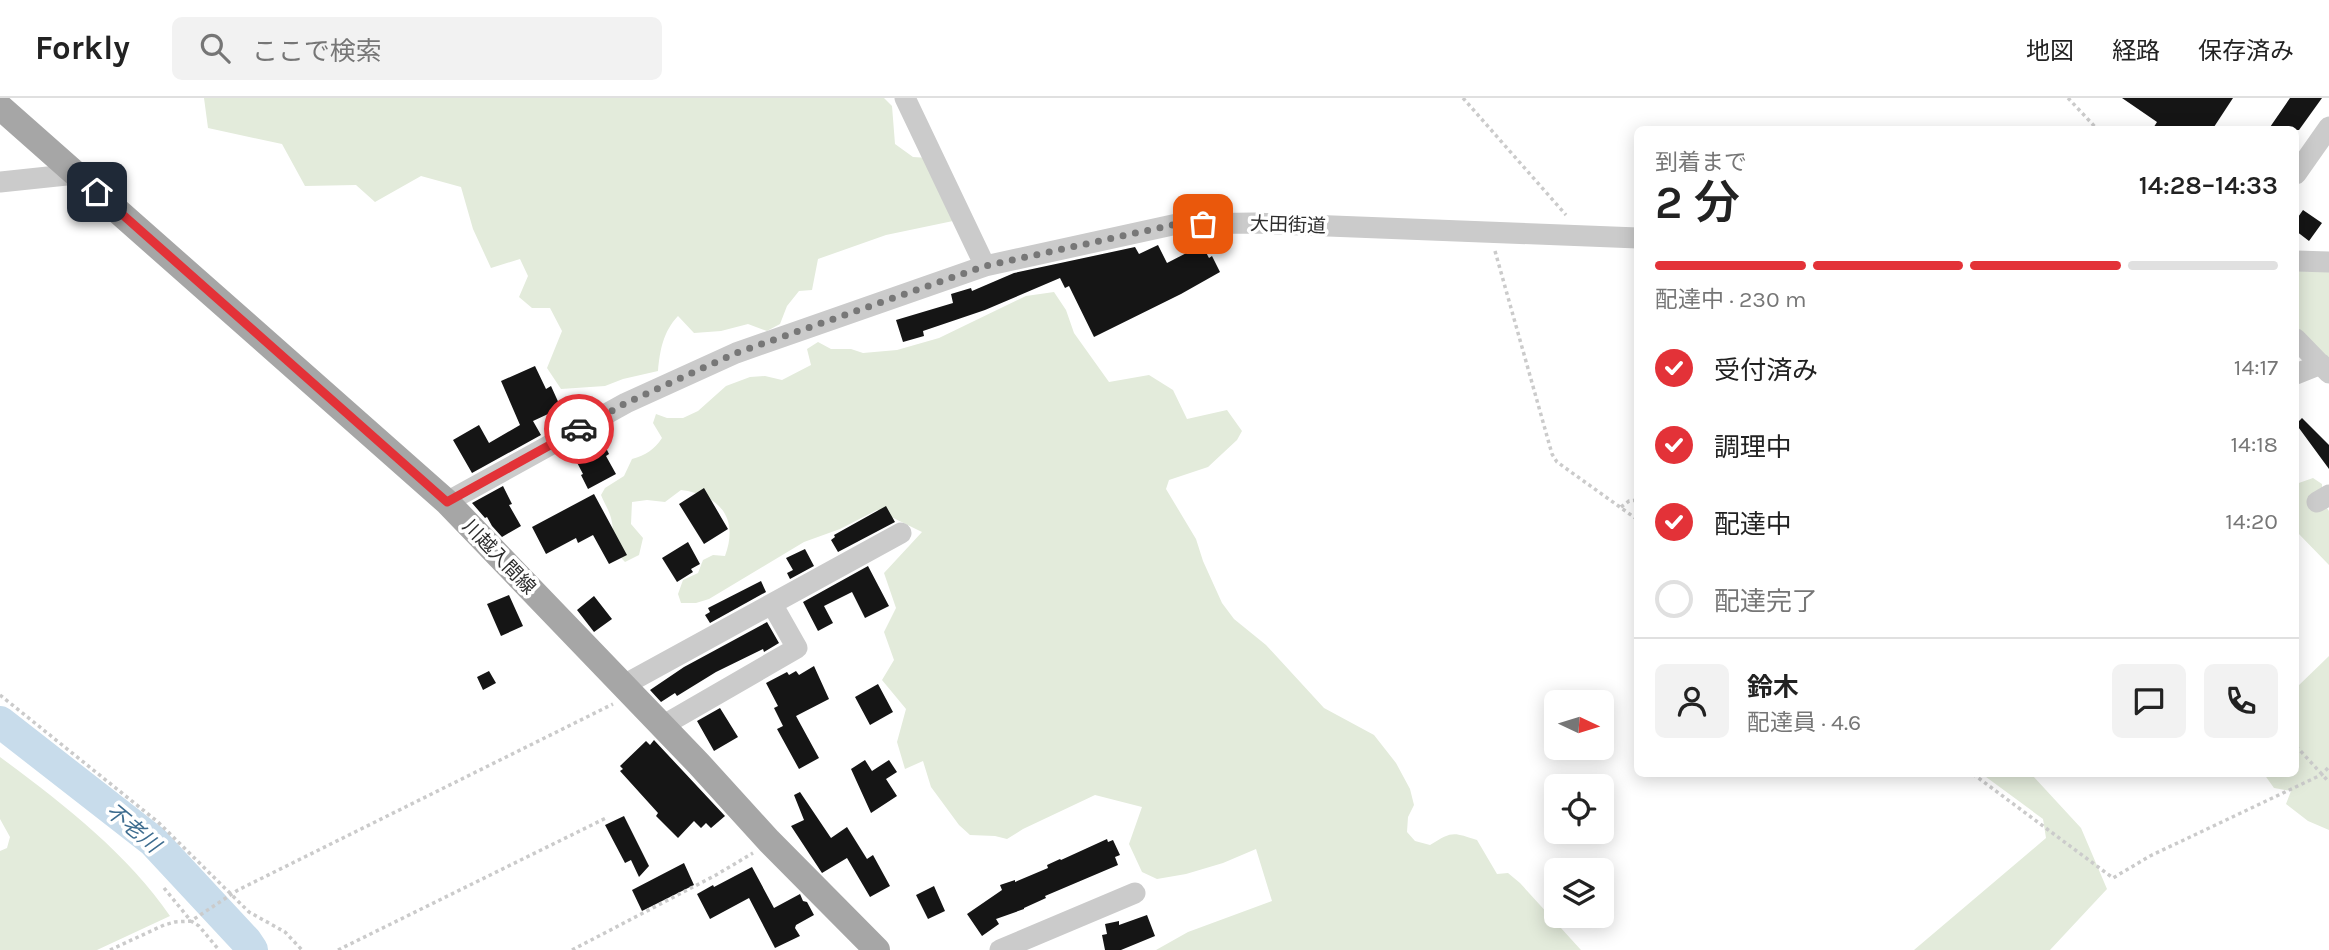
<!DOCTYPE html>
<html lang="ja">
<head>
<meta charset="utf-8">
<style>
	:root { --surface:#fff; --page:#f2f2f2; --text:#222; --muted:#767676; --line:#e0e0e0; --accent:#e33238 }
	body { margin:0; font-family:Karla,"Noto Sans JP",sans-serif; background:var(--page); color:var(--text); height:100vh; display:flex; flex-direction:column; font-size:26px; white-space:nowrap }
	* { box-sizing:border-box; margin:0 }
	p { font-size:23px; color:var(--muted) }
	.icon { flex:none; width:38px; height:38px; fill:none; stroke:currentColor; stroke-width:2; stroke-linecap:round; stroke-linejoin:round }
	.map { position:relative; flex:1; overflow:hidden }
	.drawer { position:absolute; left:1634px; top:28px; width:665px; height:651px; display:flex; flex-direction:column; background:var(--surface); border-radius:10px; box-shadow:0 4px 18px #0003 }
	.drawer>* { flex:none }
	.needle { width:46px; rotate:94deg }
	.tools { position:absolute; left:1544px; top:592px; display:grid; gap:14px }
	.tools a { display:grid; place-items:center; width:70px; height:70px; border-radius:10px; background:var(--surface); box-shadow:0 4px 18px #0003; font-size:35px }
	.pin { position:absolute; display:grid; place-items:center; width:60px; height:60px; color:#fff; margin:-30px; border-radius:14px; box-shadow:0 4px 10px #0006 }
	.courier { position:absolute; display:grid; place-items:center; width:70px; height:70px; margin:-35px; border:5px solid #e33238; border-radius:50%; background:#fff; color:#222; box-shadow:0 2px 9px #0007 }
	.overview em { font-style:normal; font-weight:600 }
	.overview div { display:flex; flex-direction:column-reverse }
	.overview { display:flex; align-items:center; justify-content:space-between; height:119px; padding:0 21px }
	h1 { font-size:46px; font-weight:600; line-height:52px }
	.bar { display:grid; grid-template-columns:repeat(4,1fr); gap:10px 7px; align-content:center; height:84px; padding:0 21px }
	.bar i { height:9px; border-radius:5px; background:var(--line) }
	.bar .active { background:var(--accent) }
	.bar p { grid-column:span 4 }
	.line { display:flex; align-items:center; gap:18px; padding:0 21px; border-top:2px solid var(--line) }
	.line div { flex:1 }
	.round { display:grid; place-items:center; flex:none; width:74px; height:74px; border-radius:10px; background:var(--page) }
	ol { padding:0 21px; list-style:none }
	li { display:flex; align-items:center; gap:21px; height:77px }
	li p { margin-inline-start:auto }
	li .icon { padding:7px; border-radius:50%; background:var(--accent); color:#fff; stroke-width:4 }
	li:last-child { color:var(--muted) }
	li i { width:38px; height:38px; border:4px solid var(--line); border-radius:50% }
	header { display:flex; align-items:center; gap:42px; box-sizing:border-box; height:98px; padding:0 35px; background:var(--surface); border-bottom:2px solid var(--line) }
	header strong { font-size:33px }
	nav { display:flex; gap:38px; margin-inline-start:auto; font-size:24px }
	.search { width:490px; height:63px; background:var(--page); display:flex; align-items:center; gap:18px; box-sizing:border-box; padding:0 24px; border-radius:10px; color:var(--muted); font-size:26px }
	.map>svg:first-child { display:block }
</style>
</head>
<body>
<header>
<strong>Forkly</strong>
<div class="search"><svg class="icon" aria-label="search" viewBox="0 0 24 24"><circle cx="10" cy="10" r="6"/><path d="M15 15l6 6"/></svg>ここで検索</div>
<nav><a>地図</a><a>経路</a><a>保存済み</a></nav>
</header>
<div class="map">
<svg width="2329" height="852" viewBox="0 0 2329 852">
	<rect width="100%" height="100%" fill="#fff"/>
	<path fill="#e3ebdb" d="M204 0H884L892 8 895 46 913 59 929 60 953 123 886 137 818 161 812 192 799 193 787 208 780 226 767 233 748 226 721 233 694 235 678 218C663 234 660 252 658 273L623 281 605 288 561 291 547 270 562 233 550 210H532L519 199 528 178 520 161 491 170 473 131 461 89 421 78 375 104 356 87 305 88 282 46 208 30Z
		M2296 173 2329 174V266L2296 230Z
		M1054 194 1066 212 1074 235 1109 284 1149 277 1173 292 1187 321 1227 312 1242 333 1237 342 1208 369 1169 382 1166 391 1196 441 1203 463 1222 505 1234 521 1266 547 1324 610 1374 637 1396 665 1410 691 1414 707 1408 719 1407 734 1415 743 1430 747C1452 733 1453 734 1477 742L1497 776 1508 775 1520 785 1581 852H1156L1188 834 1272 803 1256 751 1223 765 1186 776 1157 781 1142 774 1129 746 1142 709 1095 697 1023 731 1007 741 995 738 970 737 959 727 931 689 923 663 905 671 897 644 906 611 882 582 894 562 884 534 896 510 884 475 922 434 877 412 840 431 804 444 709 501 696 505H681L678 496 683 482 698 475 703 462 713 457 725 458C739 420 720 397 681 392L665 404 647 402 632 404 631 426 643 440 639 457 625 464C609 447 616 439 611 420 609 412 604 405 601 397L605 390 624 378 632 361C646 357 654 352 662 340L653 325 656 316 667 320H683L698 313 726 288 750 279 765 278 782 282 811 267 807 251 818 244 831 251H851L863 255 897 252 939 240 1026 198Z
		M2313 380 2322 386V403L2329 413V467L2296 433V386Z
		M2329 558V732L2308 723 2286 706 2291 693 2274 690 2264 676H2296V590Z
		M0 659C61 704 127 755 170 818L97 852H0V753L7 750 10 739 0 721Z
		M1982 676H2035L2033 678 2081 730 2107 791 2050 852H1914L2046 740 2043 721Z"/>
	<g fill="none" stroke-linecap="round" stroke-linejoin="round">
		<path stroke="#c8dceb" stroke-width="32" d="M0 624 153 743 246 843 252 852"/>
	</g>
	<path fill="#151515" d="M2122 0H2233L2212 32H2152L2157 24Z
		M2290 0H2322L2299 32H2268Z
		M2303 112 2322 125 2309 143 2296 133V122Z
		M1158 147 1167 165 1202 147 1209 160 1212 158 1220 174 1181 196 1094 239 1069 188 1065 190 1060 180 985 212 923 233 924 238 903 244 896 222 953 205 951 196 971 190 972 193 1014 175 1135 149 1139 156Z
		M535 268 546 291 551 288 561 310 533 323 541 337 472 375 453 342 479 327 489 345 520 327 501 283Z
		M2302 320 2329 347V371L2296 326Z
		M600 338 609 356 606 358 616 376 588 391 581 377 583 376 571 353Z
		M503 388 512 406 509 407 521 428 502 439 492 428 487 419 485 420 472 405Z
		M704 390 728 431 704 446 679 406Z
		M594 396 627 457 609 466 593 437 578 445 576 440 546 456 532 429Z
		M886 408 895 424 838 454 831 442 835 439 834 437Z
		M688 444 700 466 691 471 693 474 677 484 662 460Z
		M805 451 814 468 790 481 787 475 793 472 786 460Z
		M868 468 889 508 865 520 852 494 824 508 833 525 818 533 803 504Z
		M761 483 766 494 710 525 705 517 710 514 708 510Z
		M509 497 523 528 501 538 487 506Z
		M594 498 612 521 594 534 577 512Z
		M767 524 779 545 764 554 763 551 716 574 677 598 675 595 661 604 650 592 684 569Z
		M814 568 829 601 796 618 819 660 799 671 777 631 783 628 774 610 778 608 766 585 787 574 789 577 796 573 799 577Z
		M489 573 496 585 483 592 477 579Z
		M878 586 893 614 870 627 855 599Z
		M720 610 738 639 714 653 697 623Z
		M654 642 725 718 711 730 706 725 701 730 694 723 678 740 656 718 658 715 620 673 623 671 620 668 646 643 650 647Z
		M865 662 872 673 889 662 897 674 886 681 897 698 871 715 851 671Z
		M800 694 831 740 847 729 867 761 873 757 890 788 870 799 847 760 822 775 791 728 804 722 794 697Z
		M624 718 649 768 639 779 631 762 625 765 605 727Z
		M1107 741 1108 744 1113 742 1120 757 1115 759 1118 767 1045 798 1046 800 1024 810V811L996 821 999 826 982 838 967 816 1002 792 1000 787 1015 782V784L1048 770 1047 767 1060 761 1061 762Z
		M684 765 694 787 642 813 632 792Z
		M752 769 774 810 800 796 803 803 807 804 814 817 796 827 795 830 800 838 775 850 749 800 710 821 697 796 713 787 714 789Z
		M934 788 945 813 928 821 916 797Z
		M1147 817 1155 838 1121 852H1105L1102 837 1107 836 1105 826 1119 823V827Z"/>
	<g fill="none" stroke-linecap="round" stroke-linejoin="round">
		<path stroke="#cbcbcb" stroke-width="3.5" stroke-dasharray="3.5 3.5" stroke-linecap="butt" d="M1463 0 1566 117
			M2068 0 2098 32
			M1495 153 1552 356 1557 364 1638 422
			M1621 409 1629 403 1638 402
			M0 597 158 724 249 814 285 834 302 852
			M2296 648 2329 684
			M1973 676 2113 780 2150 758 2321 677 2329 669
			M164 790 191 823 199 828 219 852
			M110 852 164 827 175 824 191 823 238 792 613 606
			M338 852 606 720
			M572 852 716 777 753 755"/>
		<path stroke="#cbcbcb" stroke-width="21" d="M905 0 985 168
			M2296 76 2329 29
			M0 84 76 76
			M2296 163 2329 164
			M2296 241 2329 275
			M2296 276 2321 266
			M447 404 626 305 736 255 985 168 1177 126 1254 125 1638 140
			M2317 404 2329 397
			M622 588 901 435
			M662 628 797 550 772 506
			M1000 852 1135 795"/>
		<path stroke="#a6a6a6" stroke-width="26" d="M0 9 447 404 698 665 769 743 877 852"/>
	</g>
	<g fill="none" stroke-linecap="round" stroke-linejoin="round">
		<path stroke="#777" stroke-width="7" stroke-dasharray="0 12.6" d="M579 331 626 305 736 255 985 168 1177 126H1203"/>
		<path stroke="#e33238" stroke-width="9" d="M97 94 447 404 579 331"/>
	</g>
	<g text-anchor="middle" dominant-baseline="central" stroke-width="7" stroke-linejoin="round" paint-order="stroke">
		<g font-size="19" fill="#2e2e2e" stroke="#fff">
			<text transform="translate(1288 127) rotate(2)">大田街道</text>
			<text transform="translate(499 459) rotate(46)">川越入間線</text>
		</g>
		<g font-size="21" font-style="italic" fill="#3d6c8f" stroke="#fff">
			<text transform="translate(133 730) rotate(40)">不老川</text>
		</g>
	</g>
</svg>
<div class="tools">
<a><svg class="needle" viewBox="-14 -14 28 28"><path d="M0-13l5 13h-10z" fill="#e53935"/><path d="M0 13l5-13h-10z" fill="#767676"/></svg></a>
<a><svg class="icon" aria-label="locate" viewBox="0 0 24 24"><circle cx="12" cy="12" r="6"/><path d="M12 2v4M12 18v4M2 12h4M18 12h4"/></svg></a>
<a><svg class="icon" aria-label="layers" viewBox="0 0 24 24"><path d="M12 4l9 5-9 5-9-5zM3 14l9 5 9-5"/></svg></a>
</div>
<div class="pin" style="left:1203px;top:126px;background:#ea580c"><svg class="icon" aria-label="bag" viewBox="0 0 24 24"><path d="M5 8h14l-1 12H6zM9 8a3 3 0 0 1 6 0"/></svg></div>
<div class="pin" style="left:97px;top:94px;background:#1f2937"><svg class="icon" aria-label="home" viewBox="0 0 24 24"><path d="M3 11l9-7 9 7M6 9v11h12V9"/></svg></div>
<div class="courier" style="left:579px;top:331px"><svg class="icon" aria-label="car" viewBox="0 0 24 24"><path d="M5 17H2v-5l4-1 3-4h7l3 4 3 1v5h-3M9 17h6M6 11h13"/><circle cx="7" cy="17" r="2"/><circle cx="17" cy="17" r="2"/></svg></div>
<section class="drawer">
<div class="overview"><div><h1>2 分</h1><p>到着まで</p></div><em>14:28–14:33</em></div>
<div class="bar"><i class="active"></i><i class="active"></i><i class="active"></i><i></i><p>配達中 · 230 m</p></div>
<ol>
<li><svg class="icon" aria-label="check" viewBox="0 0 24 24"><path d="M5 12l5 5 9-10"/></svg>受付済み<p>14:17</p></li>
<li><svg class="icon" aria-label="check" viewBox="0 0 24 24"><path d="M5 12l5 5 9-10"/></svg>調理中<p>14:18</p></li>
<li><svg class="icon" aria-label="check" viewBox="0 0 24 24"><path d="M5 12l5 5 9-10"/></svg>配達中<p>14:20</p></li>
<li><i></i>配達完了</li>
</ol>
<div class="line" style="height:126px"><a class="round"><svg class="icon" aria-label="person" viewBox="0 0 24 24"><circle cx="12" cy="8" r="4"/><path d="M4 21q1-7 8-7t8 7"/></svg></a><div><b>鈴木</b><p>配達員 · 4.6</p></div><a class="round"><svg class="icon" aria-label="chat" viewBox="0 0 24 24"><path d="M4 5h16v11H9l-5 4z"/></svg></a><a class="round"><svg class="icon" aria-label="phone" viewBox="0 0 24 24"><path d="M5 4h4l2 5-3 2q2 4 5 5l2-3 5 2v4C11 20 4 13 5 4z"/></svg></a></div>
</section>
</div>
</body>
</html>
